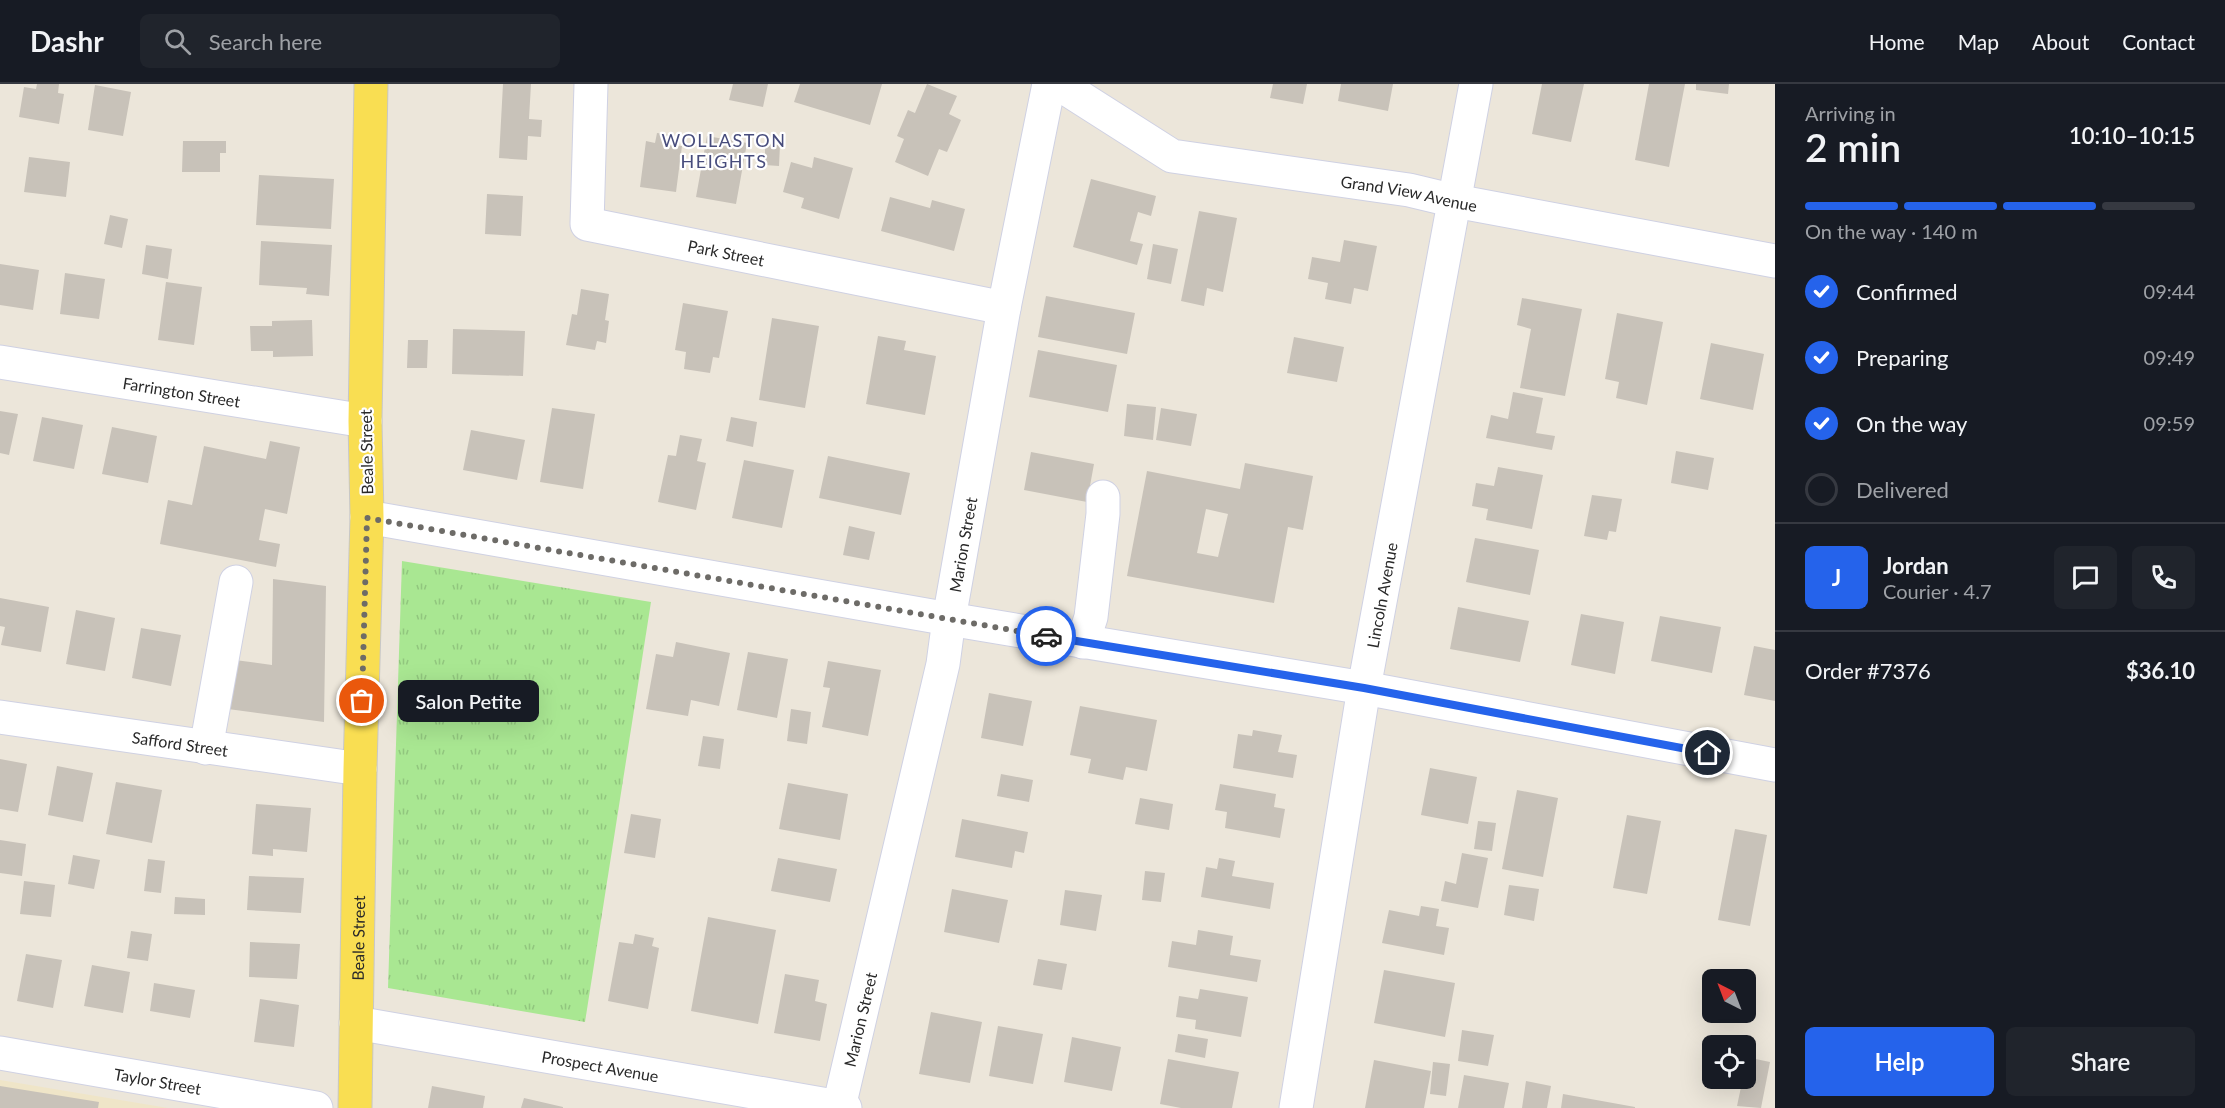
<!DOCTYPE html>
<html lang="en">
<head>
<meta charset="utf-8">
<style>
	:root { --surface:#171b24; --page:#20242c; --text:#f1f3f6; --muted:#9ea1a6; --line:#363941; --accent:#2563eb }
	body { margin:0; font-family:Lato,sans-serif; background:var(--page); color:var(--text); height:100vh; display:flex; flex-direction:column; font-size:22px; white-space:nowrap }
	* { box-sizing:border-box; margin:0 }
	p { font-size:20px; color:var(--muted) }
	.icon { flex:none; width:33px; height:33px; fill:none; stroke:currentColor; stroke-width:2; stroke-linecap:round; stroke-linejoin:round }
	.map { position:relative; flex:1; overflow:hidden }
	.sheet { display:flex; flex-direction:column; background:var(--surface); width:450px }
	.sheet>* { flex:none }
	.needle { width:39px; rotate:318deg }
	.tools { position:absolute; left:1702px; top:885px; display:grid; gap:12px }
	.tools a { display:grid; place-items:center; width:54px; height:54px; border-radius:9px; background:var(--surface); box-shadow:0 6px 24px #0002; font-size:30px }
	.pin { position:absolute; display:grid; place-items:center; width:51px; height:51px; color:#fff; margin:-26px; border:3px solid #fff; border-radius:50%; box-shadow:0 2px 6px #0007 }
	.courier { position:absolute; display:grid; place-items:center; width:60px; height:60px; margin:-30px; border:4px solid #2563eb; border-radius:50%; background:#fff; color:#222; box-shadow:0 2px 8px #0007 }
	.bubble { position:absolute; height:42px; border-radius:9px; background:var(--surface); box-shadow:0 6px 24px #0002; font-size:20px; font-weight:600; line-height:42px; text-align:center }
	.head em { font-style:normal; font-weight:600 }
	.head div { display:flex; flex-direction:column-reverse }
	.head { display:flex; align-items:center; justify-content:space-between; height:102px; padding:0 30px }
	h1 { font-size:39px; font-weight:600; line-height:45px }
	.bar { display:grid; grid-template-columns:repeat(4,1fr); gap:9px 6px; align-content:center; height:72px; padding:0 30px }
	.bar i { height:8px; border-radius:4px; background:var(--line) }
	.bar .active { background:var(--accent) }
	.bar p { grid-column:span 4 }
	.line { display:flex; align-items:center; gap:15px; padding:0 30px; border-top:2px solid var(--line) }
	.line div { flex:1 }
	.round { display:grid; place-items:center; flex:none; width:63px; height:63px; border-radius:9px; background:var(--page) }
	ol { padding:0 30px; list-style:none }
	li { display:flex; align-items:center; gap:18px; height:66px }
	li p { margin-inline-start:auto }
	li .icon { padding:6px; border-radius:50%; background:var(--accent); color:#fff; stroke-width:4 }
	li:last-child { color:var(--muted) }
	li i { width:33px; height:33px; border:3px solid var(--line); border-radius:50% }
	.button { display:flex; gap:12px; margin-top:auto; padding:12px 30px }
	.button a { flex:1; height:69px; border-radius:9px; background:var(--accent); color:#fff; font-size:24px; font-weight:600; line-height:69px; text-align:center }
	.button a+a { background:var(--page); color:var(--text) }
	header { display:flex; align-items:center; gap:36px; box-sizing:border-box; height:84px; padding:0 30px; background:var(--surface); border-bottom:2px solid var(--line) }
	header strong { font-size:28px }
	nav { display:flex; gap:33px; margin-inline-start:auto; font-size:21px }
	.search { width:420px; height:54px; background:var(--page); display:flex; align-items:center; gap:15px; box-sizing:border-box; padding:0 21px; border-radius:9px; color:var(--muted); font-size:22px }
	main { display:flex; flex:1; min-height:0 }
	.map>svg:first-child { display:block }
</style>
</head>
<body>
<header>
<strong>Dashr</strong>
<div class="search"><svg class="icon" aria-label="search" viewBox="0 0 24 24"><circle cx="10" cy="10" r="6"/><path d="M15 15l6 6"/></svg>Search here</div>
<nav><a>Home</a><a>Map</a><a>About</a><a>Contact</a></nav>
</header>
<main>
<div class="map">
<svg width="1775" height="1024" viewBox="0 0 1775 1024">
	<defs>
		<pattern id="park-tufts" width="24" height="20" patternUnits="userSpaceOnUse" patternTransform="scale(1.5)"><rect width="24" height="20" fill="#a9e792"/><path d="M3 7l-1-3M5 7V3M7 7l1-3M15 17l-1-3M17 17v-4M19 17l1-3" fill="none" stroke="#91c67e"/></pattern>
	</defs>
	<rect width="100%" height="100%" fill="#ece6da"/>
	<path fill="#efe5c8" d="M0 996 168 1024H0Z"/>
	<path fill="url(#park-tufts)" d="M402 477 651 518 585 938 388 904Z"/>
	<path fill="#c8c2b9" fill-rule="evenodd" d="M37 0H59L58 9 64 10 59 40 19 33 24 3 36 5Z
		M503 0H531L529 35 542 36 541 53 528 52 527 76 499 74Z
		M733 0H768L763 23 729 16Z
		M800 0H882L870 41 794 18Z
		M927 0 957 12 949 30 961 36 947 68 939 65 928 92 895 78 904 55 897 52 908 26 915 29Z
		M1273 0H1307L1303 20 1270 14Z
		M1341 0H1393L1388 27 1338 17Z
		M1542 0H1584L1571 58 1532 50Z
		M1649 0H1685L1669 83 1635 76Z
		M1696 0H1729L1728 10 1696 6Z
		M95 1 131 8 123 52 88 46Z
		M657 49 672 51 670 61 682 62 676 108 640 103 646 57 655 59Z
		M707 52 747 59 736 120 696 113Z
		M183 57H226V69H220V88H182Z
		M765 60 780 61 779 82 765 81Z
		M29 73 70 78 66 113 24 108Z
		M814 73 853 84 839 135 801 124 804 114 783 108 791 78 812 84Z
		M259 91 334 95 331 145 256 141Z
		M1091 95 1156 112 1151 132 1138 128 1130 157 1143 160 1137 181 1073 163Z
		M487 110 523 112 521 152 485 150Z
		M890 113 930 124 932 116 965 125 954 167 881 147Z
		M1199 127 1237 134 1223 208 1207 204 1204 222 1181 217Z
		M110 131 128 135 122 164 104 160Z
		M1344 156 1377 162 1368 207 1354 204 1351 220 1325 215 1328 199 1308 195 1312 173 1340 178Z
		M261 157 332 161 329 212 306 210 307 204 259 201Z
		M1153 160 1178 165 1171 200 1147 195Z
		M146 161 172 165 168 195 142 190Z
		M0 180 39 186 33 226 0 221Z
		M65 189 105 195 99 235 60 230Z
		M166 198 202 203 194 261 158 256Z
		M581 205 609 210 605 236 609 237 606 259 597 257 595 266 566 261 572 230 577 231Z
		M1046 212 1135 229 1127 270 1038 253Z
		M1522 214 1582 225 1565 312 1520 304 1531 245 1517 241Z
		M683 219 728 227 719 274 713 273 710 289 684 285 686 268 675 266Z
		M1617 229 1663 238 1647 321 1616 314 1619 298 1605 295Z
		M772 234 819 242 805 324 759 316Z
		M312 236 313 272 273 273V267H251L250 242H272V237Z
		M453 245 525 247 523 292 452 290Z
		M878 252 906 257 904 266 936 272 925 331 866 320Z
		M1294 253 1344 263 1337 298 1287 289Z
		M408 256H428L427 284H407Z
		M1711 259 1764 270 1753 326 1700 315Z
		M1038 266 1117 281 1108 328 1029 313Z
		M1513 308 1543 314 1536 349 1555 352 1552 366 1486 354 1491 331 1508 335Z
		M1127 320 1156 323 1153 356 1124 352Z
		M552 324 595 330 583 405 540 398Z
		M1161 324 1197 330 1191 362 1156 356Z
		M0 327 18 330 9 371 0 369Z
		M42 333 83 341 74 385 33 377Z
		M731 333 757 338 753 363 726 357Z
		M112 343 157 352 148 399 102 390Z
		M471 346 525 356 517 396 463 386Z
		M680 351 702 355 697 377 706 379 696 426 658 418 668 371 676 372Z
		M270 357 300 363 287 430 265 425 259 456 280 460 276 483 160 460 168 416 192 421 204 362 266 375Z
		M1676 367 1714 374 1708 406 1671 399Z
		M1031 368 1094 380 1087 418 1024 406Z
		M828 372 910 389 901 431 819 414Z
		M744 376 794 386 782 444 732 434Z
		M1245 379 1313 392 1303 446 1288 443 1274 519 1127 492 1147 387 1240 405ZM1206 425 1228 430 1218 473 1197 469Z
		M1498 383 1543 391 1532 445 1486 436 1488 425 1472 422 1476 399 1494 402Z
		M1592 411 1622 415 1616 448 1609 447 1607 456 1584 452Z
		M849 442 875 448 869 476 843 471Z
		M1475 454 1539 466 1530 511 1466 498Z
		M273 495 326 502 324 638 228 625 235 576 272 581Z
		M0 514 49 523 41 568 1 561 5 543 0 542Z
		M1458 523 1529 537 1520 578 1450 565Z
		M76 526 115 534 105 587 66 580Z
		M1581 530 1624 538 1615 590 1571 581Z
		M1660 532 1721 543 1712 589 1651 577Z
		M141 544 181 551 171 602 132 594Z
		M676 558 730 569 719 622 691 616 688 632 646 625 656 570 673 573Z
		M1754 562 1775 566V617L1744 611Z
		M748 568 788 575 777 634 737 626Z
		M828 577 881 586 868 652 822 643 830 604 823 603Z
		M989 609 1032 617 1023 662 981 654Z
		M1080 622 1157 636 1147 687 1126 683 1123 696 1088 689 1091 675 1070 671Z
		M791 625 811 628 807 660 787 657Z
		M1253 646 1282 651 1278 668 1297 671 1293 694 1233 684 1238 650 1252 652Z
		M703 652 724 655 720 685 698 682Z
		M0 675 27 680 18 728 0 725Z
		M57 682 93 689 83 738 48 731Z
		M1430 684 1477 693 1468 740 1421 731Z
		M1001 690 1033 696 1029 718 997 712Z
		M116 698 162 706 152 759 106 750Z
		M788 699 848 710 840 756 779 745Z
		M1220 700 1276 710 1274 723 1285 725 1280 754 1225 744 1227 728 1215 726Z
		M1517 706 1558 714 1543 793 1502 785Z
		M1140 714 1173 720 1169 746 1135 740Z
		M256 720 311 724 307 768 273 765V772L252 770Z
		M631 730 661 735 655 774 624 769Z
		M1627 731 1661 737 1647 810 1613 804Z
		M962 735 1028 748 1024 769 1015 767 1012 784 955 773Z
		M1478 737 1496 739 1492 767 1474 765Z
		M1735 745 1767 751 1750 842 1718 836Z
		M0 756 26 760 22 792 0 789Z
		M1462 769 1488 774 1478 824 1441 817 1445 797 1456 800Z
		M73 771 100 776 94 805 68 800Z
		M778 774 837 785 830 818 771 807Z
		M1219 774 1235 777 1232 792 1274 799 1270 825 1201 813 1206 783 1217 785Z
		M148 775 165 777 161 809 144 807Z
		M1145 787 1165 789 1161 818 1142 816Z
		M249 792 304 794 301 829 247 826Z
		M24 797 55 801 51 833 20 830Z
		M1509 801 1539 805 1534 837 1504 831Z
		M952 805 1008 816 999 859 944 848Z
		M1065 806 1102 811 1096 847 1060 841Z
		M175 813 205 815V831L174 830Z
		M1421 822 1439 825 1436 842 1449 844 1444 871 1382 859 1389 826 1419 832Z
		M708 833 776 846 758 940 691 927Z
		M1198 846 1233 852 1230 871 1261 876 1257 898 1168 883 1172 857 1196 861Z
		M131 847 152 850 148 877 127 874Z
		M635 850 654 854 652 862 659 864 648 925 608 917 619 858 633 860Z
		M250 858 300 860 297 895 249 893Z
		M26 870 62 876 53 924 17 917Z
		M1038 875 1067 880 1062 906 1033 901Z
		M92 881 130 888 123 929 84 922Z
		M1384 886 1455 899 1445 953 1374 939Z
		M785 890 819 896 815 917 827 920 820 957 774 949Z
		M154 899 195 906 190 934 150 927Z
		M1200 905 1248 913 1241 953 1195 945 1196 936 1176 933 1179 912 1198 915Z
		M260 915 299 921 294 963 254 958Z
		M931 928 982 938 970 999 919 990Z
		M998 942 1043 950 1033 1000 989 992Z
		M1462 946 1494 951 1488 982 1458 977Z
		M1178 950 1208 955 1205 974 1175 968Z
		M1072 953 1121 963 1112 1007 1064 998Z
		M1746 973 1770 978 1761 1024 1737 1022 1741 1003 1721 999 1722 994H1746Z
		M1168 975 1239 988 1232 1024H1181L1160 1020Z
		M1374 976 1431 987 1424 1024H1365Z
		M1433 978 1450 980 1446 1012 1430 1010Z
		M1464 991 1509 999 1504 1024H1458Z
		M1526 997 1551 1002 1547 1024H1522Z
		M0 1002 99 1018 98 1024H0Z
		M432 1002 485 1012 483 1024H428Z
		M1563 1010 1635 1023V1024H1561Z
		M524 1014 563 1023V1024H521Z"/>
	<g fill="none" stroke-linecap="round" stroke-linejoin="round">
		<defs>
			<g id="minor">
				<path id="s1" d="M591 0 587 140 1004 224"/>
				<path id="s2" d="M1059 0 1172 72 1409 106 1455 117 1775 177"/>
				<path id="s3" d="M0 278 365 337"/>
				<path d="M367 433 949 535 1364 604 1775 681"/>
				<path d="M1083 558 1091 533 1103 430V413"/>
				<path id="s4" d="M0 633 360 685"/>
				<path d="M206 664 236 498"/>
				<path id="s5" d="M356 939 845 1024"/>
				<path id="s6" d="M0 969 316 1024"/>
				<path id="s7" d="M839 1023 943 580 949 535 1004 224 1049 0"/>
				<path id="s8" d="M1296 1024 1364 604 1476 0"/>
			</g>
			<g id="major">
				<path id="s9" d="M355 1024 360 685 367 433 365 337 371 0"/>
			</g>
		</defs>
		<use href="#minor" stroke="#cfd1e3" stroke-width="35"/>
		<use href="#major" stroke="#c7c7c7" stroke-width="35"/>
		<use href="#minor" stroke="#fff" stroke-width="33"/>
		<use href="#major" stroke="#f9de52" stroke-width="33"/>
	</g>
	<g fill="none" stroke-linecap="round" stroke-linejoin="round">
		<path stroke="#6d6b67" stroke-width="6" stroke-dasharray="0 10.8" d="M362 617 367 434 1046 552"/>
		<path stroke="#2563eb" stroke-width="8" d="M1046 552 1364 604 1708 669"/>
	</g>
	<g text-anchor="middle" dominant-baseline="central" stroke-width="4.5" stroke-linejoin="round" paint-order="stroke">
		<g font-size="16" fill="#292929" stroke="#fff">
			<text stroke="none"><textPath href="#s2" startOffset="374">Grand View Avenue</textPath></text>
			<text stroke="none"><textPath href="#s1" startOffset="282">Park Street</textPath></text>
			<text stroke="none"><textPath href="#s3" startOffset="184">Farrington Street</textPath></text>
			<text transform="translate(366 368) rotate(-91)">Beale Street</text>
			<text stroke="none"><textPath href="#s7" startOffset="576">Marion Street</textPath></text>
			<text stroke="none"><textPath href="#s8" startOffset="520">Lincoln Avenue</textPath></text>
			<text stroke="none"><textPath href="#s4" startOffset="182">Safford Street</textPath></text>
			<text stroke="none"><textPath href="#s9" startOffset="170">Beale Street</textPath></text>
			<text stroke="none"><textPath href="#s7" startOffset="90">Marion Street</textPath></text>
			<text stroke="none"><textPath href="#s5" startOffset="248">Prospect Avenue</textPath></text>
			<text stroke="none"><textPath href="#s6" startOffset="160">Taylor Street</textPath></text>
		</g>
		<g font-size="18" letter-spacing="1.5" fill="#474c7c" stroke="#fff">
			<text x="724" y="56">WOLLASTON<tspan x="724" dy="21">HEIGHTS</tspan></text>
		</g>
	</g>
</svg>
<div class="tools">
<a><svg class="needle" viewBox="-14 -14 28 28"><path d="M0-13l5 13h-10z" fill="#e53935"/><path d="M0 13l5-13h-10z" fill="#9ea1a6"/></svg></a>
<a><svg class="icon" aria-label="locate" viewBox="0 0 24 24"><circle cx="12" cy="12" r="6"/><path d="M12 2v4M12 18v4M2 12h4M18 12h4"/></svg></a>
</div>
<div class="pin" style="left:362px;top:617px;background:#ea580c"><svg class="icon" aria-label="bag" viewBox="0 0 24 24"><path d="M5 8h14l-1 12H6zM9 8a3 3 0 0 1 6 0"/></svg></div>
<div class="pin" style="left:1708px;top:669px;background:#1f2937"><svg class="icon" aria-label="home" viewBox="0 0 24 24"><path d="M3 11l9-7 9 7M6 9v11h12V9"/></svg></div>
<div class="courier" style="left:1046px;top:552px"><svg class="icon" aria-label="car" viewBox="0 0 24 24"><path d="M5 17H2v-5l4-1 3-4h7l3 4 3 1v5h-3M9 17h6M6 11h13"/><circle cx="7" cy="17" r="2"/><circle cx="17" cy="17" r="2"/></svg></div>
<div class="bubble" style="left:398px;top:596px;width:141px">Salon Petite</div>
</div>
<section class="sheet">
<div class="head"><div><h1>2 min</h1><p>Arriving in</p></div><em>10:10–10:15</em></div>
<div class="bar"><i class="active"></i><i class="active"></i><i class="active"></i><i></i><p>On the way · 140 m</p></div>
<ol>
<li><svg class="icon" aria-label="check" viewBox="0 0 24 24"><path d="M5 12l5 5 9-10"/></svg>Confirmed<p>09:44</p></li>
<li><svg class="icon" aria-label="check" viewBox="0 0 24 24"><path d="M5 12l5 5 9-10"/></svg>Preparing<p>09:49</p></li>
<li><svg class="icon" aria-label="check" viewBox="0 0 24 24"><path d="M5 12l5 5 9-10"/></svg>On the way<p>09:59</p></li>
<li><i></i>Delivered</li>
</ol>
<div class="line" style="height:108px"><b class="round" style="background:var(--accent);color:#fff">J</b><div><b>Jordan</b><p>Courier · 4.7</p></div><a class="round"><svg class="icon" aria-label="chat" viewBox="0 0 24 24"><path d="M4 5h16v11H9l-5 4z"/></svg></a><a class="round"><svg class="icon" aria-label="phone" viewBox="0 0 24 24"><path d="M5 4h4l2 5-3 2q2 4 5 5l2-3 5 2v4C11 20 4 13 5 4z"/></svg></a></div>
<div class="line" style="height:78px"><div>Order #7376</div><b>$36.10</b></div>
<div class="button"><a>Help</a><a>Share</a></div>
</section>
</main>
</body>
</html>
